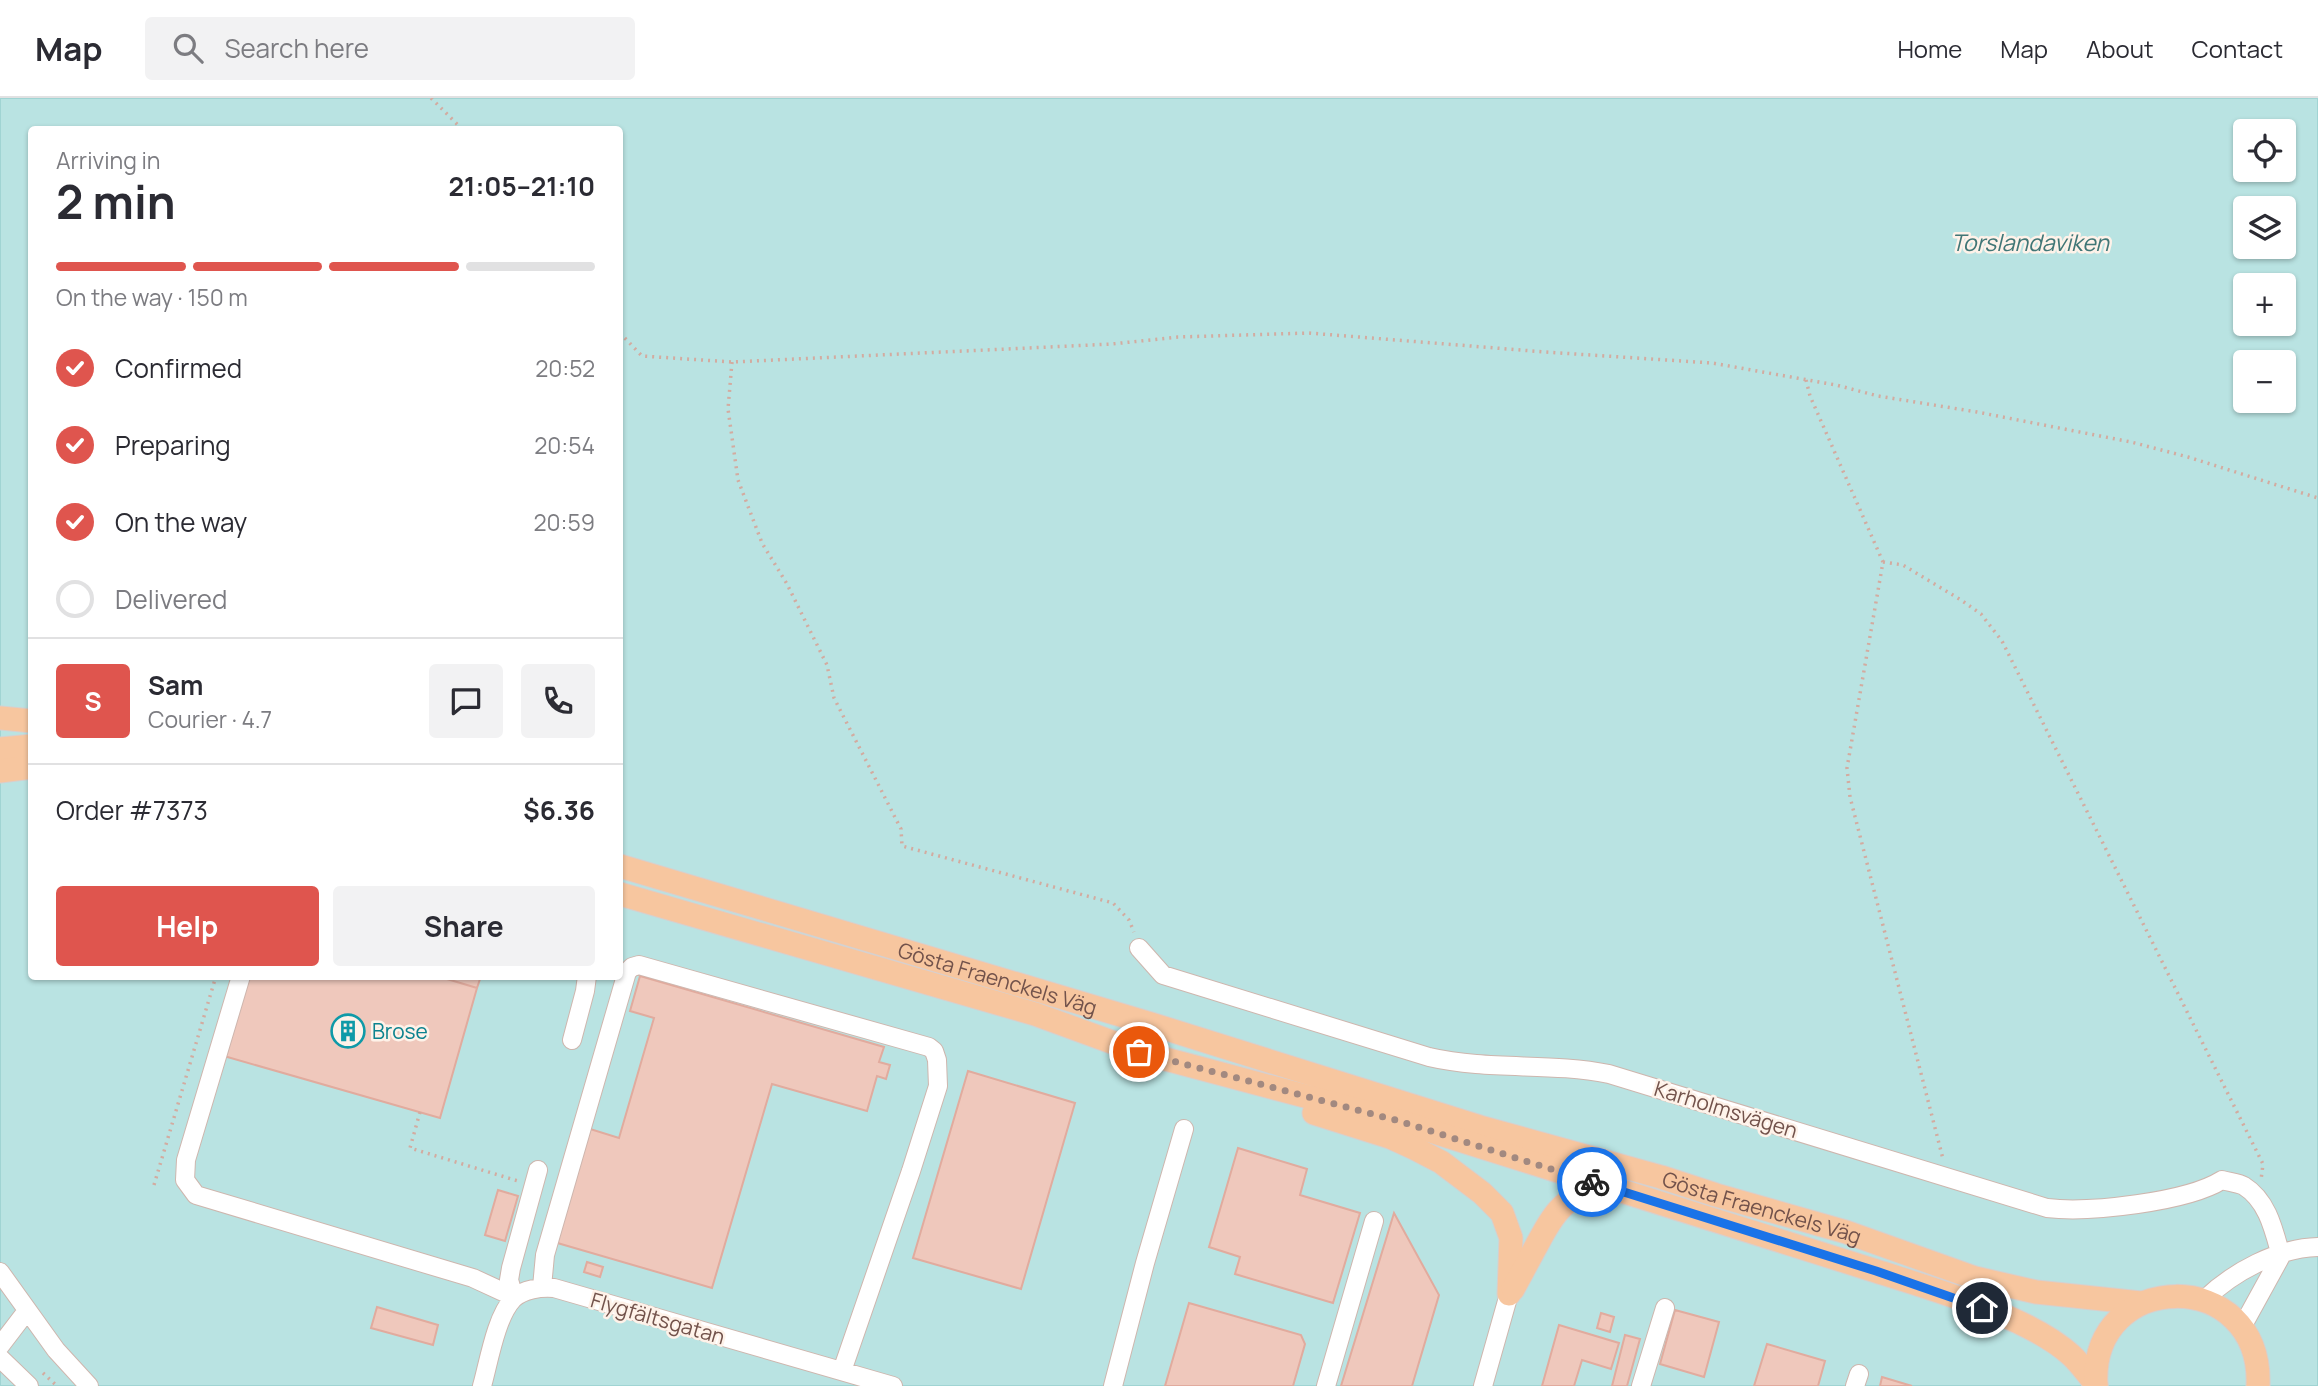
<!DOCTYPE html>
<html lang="en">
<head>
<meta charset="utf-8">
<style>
	:root { --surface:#fff; --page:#f2f2f3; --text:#2b2b33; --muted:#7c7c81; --line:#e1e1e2; --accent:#df554e }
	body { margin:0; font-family:Manrope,sans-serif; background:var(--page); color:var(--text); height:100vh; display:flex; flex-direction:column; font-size:26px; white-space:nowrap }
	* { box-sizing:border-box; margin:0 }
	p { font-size:23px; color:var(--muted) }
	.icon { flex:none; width:38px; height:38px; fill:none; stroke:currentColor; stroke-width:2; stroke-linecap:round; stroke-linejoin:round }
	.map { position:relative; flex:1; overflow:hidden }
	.sheet { position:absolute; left:28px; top:28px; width:595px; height:854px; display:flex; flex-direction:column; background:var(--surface); border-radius:7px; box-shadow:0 2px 5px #0004 }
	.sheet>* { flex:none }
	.fabs { position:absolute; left:2233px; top:21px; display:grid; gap:14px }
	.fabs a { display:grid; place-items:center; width:63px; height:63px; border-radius:7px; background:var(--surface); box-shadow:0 2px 5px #0004; font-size:35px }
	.pin { position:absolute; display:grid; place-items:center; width:60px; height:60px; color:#fff; margin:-30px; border:4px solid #fff; border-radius:50%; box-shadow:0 2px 7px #0007 }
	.courier { position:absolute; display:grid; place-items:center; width:70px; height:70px; margin:-35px; border:5px solid #1a73e8; border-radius:50%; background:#fff; color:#222; box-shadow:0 2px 9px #0007 }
	.headline em { font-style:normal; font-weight:700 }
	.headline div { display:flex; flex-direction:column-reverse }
	.headline { display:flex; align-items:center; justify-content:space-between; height:119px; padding:0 28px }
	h1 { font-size:46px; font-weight:700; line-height:52px }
	.bar { display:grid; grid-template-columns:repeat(4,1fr); gap:10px 7px; align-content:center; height:84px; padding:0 28px }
	.bar i { height:9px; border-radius:5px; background:var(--line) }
	.bar .active { background:var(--accent) }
	.bar p { grid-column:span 4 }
	.line { display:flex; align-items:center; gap:18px; padding:0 28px; border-top:2px solid var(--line) }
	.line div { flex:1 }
	.round { display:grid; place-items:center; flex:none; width:74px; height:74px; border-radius:7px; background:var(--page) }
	ol { padding:0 28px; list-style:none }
	li { display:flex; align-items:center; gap:21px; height:77px }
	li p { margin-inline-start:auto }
	li .icon { padding:7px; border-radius:50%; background:var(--accent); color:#fff; stroke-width:4 }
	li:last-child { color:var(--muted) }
	li i { width:38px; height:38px; border:4px solid var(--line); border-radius:50% }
	.button { display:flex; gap:14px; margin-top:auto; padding:14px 28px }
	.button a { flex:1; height:80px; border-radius:7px; background:var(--accent); color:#fff; font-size:28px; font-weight:700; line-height:80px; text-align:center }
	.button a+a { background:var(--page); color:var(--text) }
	header { display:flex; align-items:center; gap:42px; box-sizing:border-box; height:98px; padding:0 35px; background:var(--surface); border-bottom:2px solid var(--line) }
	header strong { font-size:33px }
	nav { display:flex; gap:38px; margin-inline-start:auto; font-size:24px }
	.search { width:490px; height:63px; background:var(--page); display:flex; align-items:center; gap:18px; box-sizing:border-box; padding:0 24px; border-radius:7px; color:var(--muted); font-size:26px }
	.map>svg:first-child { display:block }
</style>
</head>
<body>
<header>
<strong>Map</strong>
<div class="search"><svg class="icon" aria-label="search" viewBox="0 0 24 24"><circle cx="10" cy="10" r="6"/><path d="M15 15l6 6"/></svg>Search here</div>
<nav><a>Home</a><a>Map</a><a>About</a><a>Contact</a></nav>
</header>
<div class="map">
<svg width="2318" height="1288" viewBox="0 0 2318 1288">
	<rect width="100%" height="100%" fill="#fbeee3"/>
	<path fill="#b9e3e2" stroke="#a0d4d3" stroke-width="2" fill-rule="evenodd" d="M0 0H2318V1288H0ZM32 32H620V878H32ZM2245 33H2284V72H2245ZM2245 110H2284V149H2245ZM2245 187H2284V226H2245ZM2245 264H2284V303H2245Z"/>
	<path fill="#efc8bc" stroke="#e1ab9e" stroke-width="2" d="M248 878H437L477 890 440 1020 224 958Z
		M437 878H481L477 890Z
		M640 878 884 949 879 964 890 967 886 981 877 978 867 1013 772 986 712 1190 554 1144 587 1030 619 1040 654 920 630 913Z
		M968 973 1075 1005 1021 1191 913 1160Z
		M1238 1050 1307 1071 1300 1097 1360 1115 1333 1205 1235 1176 1240 1159 1209 1149Z
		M498 1092 518 1098 505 1143 485 1137Z
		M1394 1115 1439 1197 1412 1288H1341Z
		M587 1164 603 1169 600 1179 584 1174Z
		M1189 1205 1301 1237 1305 1246 1293 1288H1165Z
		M377 1209 438 1227 433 1247 371 1230Z
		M1675 1212 1719 1224 1704 1279 1660 1266Z
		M1601 1215 1614 1219 1610 1234 1597 1230Z
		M1559 1227 1619 1245 1611 1271 1582 1262 1574 1288H1542Z
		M1625 1237 1640 1241 1627 1288H1612Z
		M1767 1246 1825 1263 1818 1288H1754Z
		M1882 1279 1912 1288H1880Z"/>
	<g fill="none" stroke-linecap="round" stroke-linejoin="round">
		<defs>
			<path id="minor" d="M1139 850 1163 877 1429 959C1489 973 1550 964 1609 976L2047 1110C2089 1115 2187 1104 2222 1082 2229 1084 2239 1085 2244 1088 2268 1103 2274 1133 2281 1158L2242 1229
				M241 878 186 1062 185 1082 196 1097 473 1180 514 1199
				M572 942 585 893 587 878
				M0 1174 56 1252 89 1288
				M542 1189 545 1157 627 874 632 869 639 867 929 949 934 953 937 962 938 988 911 1073 842 1273
				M514 1199 509 1182 511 1170 538 1072
				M2204 1202C2233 1174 2277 1150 2318 1149
				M0 1248 26 1214
				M0 1260 29 1288
				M482 1288C489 1263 496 1219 513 1201 523 1191 541 1189 554 1190L893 1288
				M1113 1288 1145 1165 1184 1031
				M1326 1288 1374 1123
				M1483 1288 1509 1196
				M1641 1288 1665 1210
				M1855 1288 1859 1276"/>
			<g id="major">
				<path d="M0 620 32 623"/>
				<path d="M0 651 32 648"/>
				<path d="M0 673 32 669"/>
				<path id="s1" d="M620 768 1151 926 1480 1029 1661 1079 1716 1097 1846 1134 1975 1180 2036 1194 2141 1205"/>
				<path d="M620 796 1035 916 1139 954 1399 1023 1876 1173C1932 1191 2028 1218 2071 1257 2080 1265 2088 1277 2096 1286"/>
				<path d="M1314 1015 1390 1039 1414 1050 1441 1064 1482 1095 1502 1115 1511 1140 1509 1196"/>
				<path d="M1513 1191C1522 1175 1530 1159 1539 1143 1557 1109 1569 1094 1609 1092"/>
				<path d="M2096 1288C2089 1169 2263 1168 2258 1288"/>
			</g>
		</defs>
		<use href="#minor" stroke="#ceb6ae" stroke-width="20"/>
		<use href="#major" stroke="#d8cfcd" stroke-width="25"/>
		<path stroke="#d3aba0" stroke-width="3.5" stroke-dasharray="2 5" stroke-linecap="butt" d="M431 0 463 32
			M620 235 642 258 732 264 1112 246 1178 239 1309 235 1545 254 1712 265 1836 287 1878 298 1977 314 2131 344 2188 359 2318 400
			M732 264 728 311 738 382 762 445 787 486 827 567 834 600 901 731 902 748 1113 805 1129 822 1134 834
			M1806 282 1810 298 1883 464 1847 670 1850 699 1943 1061
			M1883 464 1903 467 1961 502 1981 516 2002 543 2263 1066 2261 1082
			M420 1014 410 1050 518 1083
			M154 1087 216 878
			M43 1275 57 1288"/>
		<use href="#minor" stroke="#fff" stroke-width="18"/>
		<use href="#major" stroke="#f7c69f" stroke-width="23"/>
	</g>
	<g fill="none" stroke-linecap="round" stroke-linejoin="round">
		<path stroke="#a28980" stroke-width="7" stroke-dasharray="0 12.6" d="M1139 954 1399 1023 1592 1084"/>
		<path stroke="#1a73e8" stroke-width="9" d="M1592 1084 1876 1173 1982 1210"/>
	</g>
	<defs>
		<symbol id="building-ring" viewBox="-11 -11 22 22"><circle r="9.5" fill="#fef2e9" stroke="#0f9aa8" stroke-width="1.5"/><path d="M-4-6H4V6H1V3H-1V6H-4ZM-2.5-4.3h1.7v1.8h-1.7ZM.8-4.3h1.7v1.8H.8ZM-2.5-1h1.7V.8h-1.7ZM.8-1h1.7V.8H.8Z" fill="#0f9aa8"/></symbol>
	</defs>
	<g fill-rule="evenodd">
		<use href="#building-ring" x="329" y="914" width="38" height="38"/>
	</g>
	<g text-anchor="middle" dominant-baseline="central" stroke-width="5" stroke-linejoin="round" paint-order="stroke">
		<g font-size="21" fill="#72524b" stroke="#fef2e9">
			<text stroke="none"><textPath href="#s1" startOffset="394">Gösta Fraenckels Väg</textPath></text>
			<text transform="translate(1726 1011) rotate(17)">Karholmsvägen</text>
			<text stroke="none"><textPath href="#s1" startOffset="1192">Gösta Fraenckels Väg</textPath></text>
			<text transform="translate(658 1220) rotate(16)">Flygfältsgatan</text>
		</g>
		<g font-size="21" fill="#0d838f" stroke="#fef2e9" text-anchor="start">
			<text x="372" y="933">Brose</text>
		</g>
		<g font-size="23" font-style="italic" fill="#407676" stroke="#fef2e9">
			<text x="2030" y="144">Torslandaviken</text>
		</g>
	</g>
</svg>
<div class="fabs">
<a><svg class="icon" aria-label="locate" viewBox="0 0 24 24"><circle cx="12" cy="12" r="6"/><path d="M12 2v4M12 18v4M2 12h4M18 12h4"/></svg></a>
<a><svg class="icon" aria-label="layers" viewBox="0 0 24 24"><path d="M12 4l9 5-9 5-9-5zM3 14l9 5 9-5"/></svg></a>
<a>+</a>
<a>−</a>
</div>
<div class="pin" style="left:1139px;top:954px;background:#ea580c"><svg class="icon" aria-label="bag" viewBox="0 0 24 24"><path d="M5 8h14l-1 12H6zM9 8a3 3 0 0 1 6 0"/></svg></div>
<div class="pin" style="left:1982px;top:1210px;background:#1f2937"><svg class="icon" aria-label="home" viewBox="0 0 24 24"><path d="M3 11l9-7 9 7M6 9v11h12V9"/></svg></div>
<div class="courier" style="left:1592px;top:1084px"><svg class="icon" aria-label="bike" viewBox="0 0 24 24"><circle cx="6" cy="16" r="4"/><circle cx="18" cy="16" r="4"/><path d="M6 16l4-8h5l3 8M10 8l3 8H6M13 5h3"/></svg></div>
<section class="sheet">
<div class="headline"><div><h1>2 min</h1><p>Arriving in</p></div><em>21:05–21:10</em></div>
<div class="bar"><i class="active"></i><i class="active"></i><i class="active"></i><i></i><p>On the way · 150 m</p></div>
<ol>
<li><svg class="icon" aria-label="check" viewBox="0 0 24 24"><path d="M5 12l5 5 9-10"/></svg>Confirmed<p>20:52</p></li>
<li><svg class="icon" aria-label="check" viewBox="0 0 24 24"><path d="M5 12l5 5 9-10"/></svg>Preparing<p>20:54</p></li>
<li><svg class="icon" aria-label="check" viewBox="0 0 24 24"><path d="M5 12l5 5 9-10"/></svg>On the way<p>20:59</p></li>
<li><i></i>Delivered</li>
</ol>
<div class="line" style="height:126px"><b class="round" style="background:var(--accent);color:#fff">S</b><div><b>Sam</b><p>Courier · 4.7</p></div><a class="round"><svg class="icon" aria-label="chat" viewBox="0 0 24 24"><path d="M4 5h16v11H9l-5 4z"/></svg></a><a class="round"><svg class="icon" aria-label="phone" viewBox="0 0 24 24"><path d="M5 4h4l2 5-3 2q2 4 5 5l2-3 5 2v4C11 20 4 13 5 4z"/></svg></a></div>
<div class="line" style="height:91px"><div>Order #7373</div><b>$6.36</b></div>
<div class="button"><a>Help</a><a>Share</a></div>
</section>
</div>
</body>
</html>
